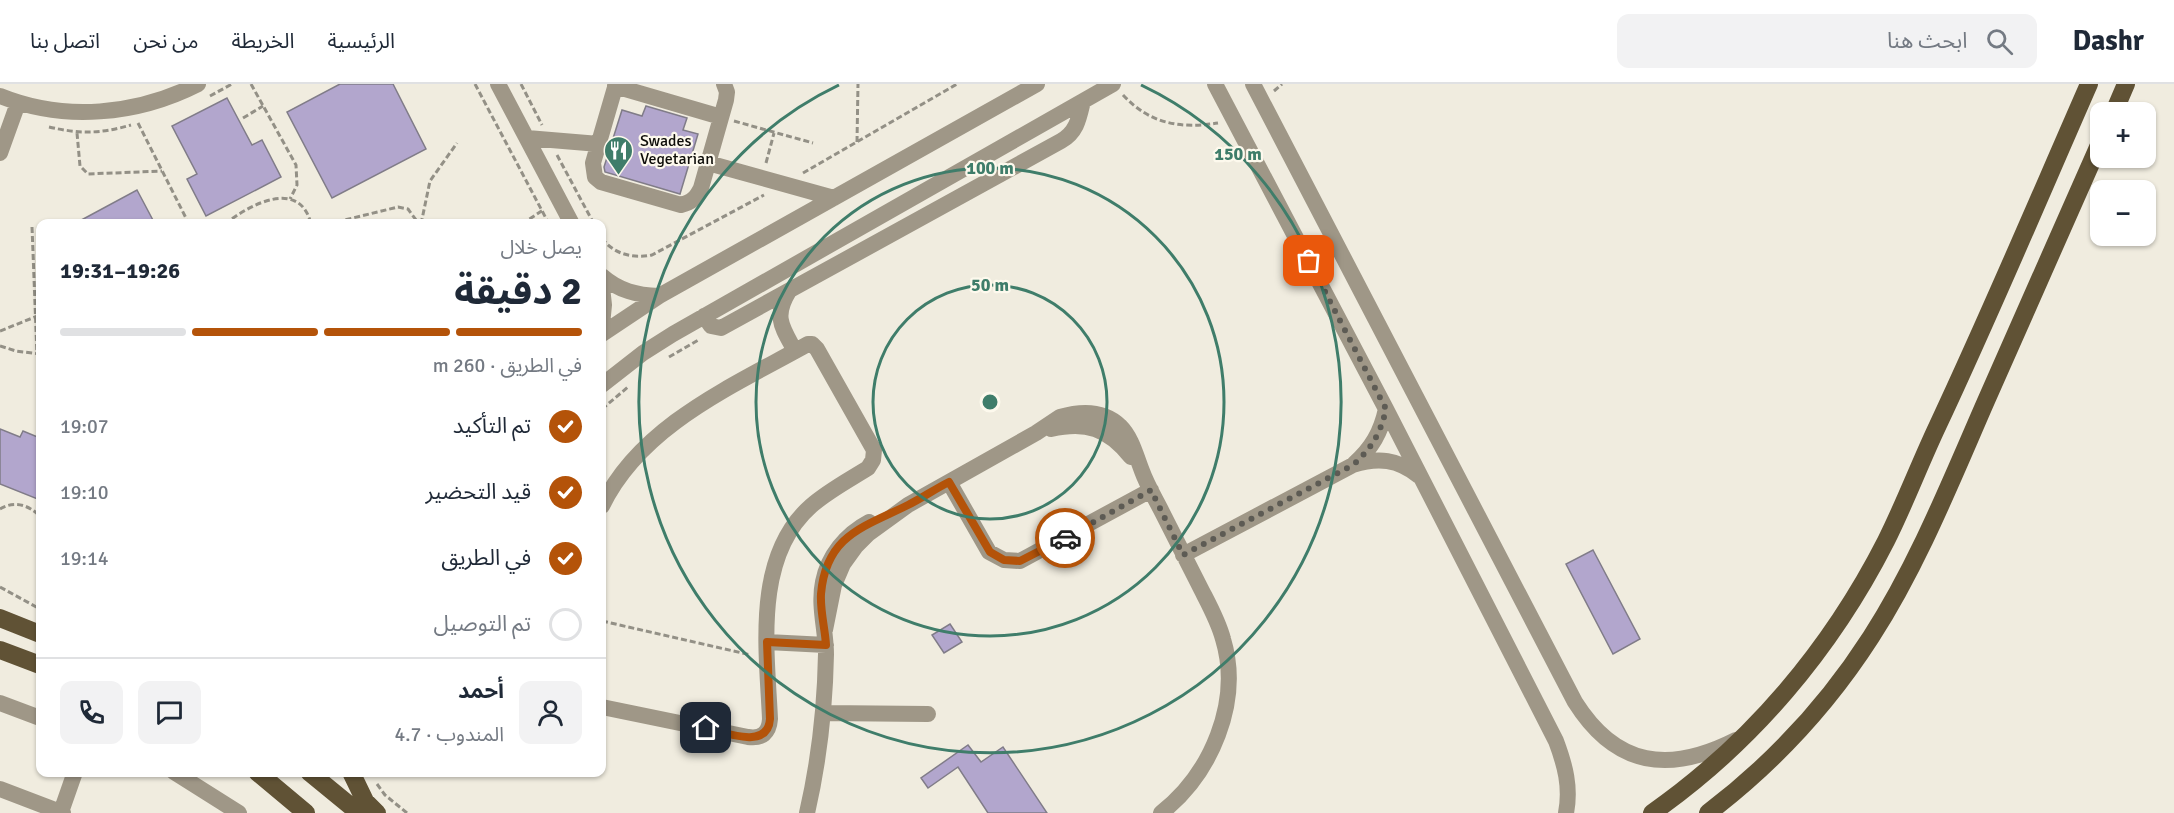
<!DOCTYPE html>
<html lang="ar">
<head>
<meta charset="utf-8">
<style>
	:root { --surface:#fff; --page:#f2f2f3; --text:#1f2937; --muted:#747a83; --line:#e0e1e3; --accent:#b45309 }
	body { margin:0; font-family:Signika,"Noto Sans Arabic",sans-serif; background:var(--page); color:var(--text); direction:rtl; height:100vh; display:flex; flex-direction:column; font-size:22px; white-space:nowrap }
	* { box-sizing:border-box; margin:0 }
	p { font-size:20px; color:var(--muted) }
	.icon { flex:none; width:33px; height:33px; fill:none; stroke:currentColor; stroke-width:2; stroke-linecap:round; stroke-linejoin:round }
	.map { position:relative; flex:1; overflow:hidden; direction:ltr }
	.details { position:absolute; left:36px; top:135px; width:570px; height:558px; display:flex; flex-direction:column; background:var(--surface); border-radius:12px; box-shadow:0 2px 4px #0004; direction:rtl }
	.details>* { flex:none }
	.controls { position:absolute; left:2090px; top:18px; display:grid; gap:12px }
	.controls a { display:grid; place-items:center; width:66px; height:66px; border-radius:12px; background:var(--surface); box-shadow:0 2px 4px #0004; font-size:30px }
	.pin { position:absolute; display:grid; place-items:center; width:51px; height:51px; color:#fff; margin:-26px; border-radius:12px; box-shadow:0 3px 9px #0006 }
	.courier { position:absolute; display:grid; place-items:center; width:60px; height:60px; margin:-30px; border:4px solid #b45309; border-radius:50%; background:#fff; color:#222; box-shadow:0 2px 8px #0007 }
	.summary em { font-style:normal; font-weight:700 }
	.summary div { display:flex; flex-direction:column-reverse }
	.summary { display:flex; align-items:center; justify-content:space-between; height:102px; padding:0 24px }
	h1 { font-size:39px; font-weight:700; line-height:45px }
	.bar { display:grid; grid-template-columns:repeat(4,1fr); gap:9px 6px; align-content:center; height:72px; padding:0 24px }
	.bar i { height:8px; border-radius:4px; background:var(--line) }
	.bar .selected { background:var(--accent) }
	.bar p { grid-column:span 4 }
	.line { display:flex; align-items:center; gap:15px; padding:0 24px; border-top:2px solid var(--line) }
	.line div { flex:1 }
	.round { display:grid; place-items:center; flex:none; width:63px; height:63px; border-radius:12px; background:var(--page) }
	ol { padding:0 24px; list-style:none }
	li { display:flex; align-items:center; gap:18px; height:66px }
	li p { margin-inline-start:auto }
	li .icon { padding:6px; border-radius:50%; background:var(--accent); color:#fff; stroke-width:4 }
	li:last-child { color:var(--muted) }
	li i { width:33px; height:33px; border:3px solid var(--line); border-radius:50% }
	header { display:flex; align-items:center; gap:36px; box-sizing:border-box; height:84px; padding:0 30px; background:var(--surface); border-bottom:2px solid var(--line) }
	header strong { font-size:28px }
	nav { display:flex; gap:33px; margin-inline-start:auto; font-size:21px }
	.search { width:420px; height:54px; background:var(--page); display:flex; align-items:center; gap:15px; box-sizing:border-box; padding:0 21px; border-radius:12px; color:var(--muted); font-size:22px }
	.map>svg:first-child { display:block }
</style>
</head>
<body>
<header>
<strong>Dashr</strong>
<div class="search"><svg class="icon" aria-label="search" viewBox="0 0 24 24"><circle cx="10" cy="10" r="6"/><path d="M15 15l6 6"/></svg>ابحث هنا</div>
<nav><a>الرئيسية</a><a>الخريطة</a><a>من نحن</a><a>اتصل بنا</a></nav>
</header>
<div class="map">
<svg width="2174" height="729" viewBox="0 0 2174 729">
	<rect width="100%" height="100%" fill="#f0ecdf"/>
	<path fill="#b2a6cd" stroke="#807c88" stroke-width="1.5" d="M340 0H393L426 65 332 114 287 28Z
		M227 14 252 61 262 56 281 93 206 132 187 95 197 90 172 42Z
		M646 22 687 34 683 46 698 50 680 110 605 88 604 83 622 26 642 32Z
		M137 106 155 140H74Z
		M0 345 20 353 23 347 40 354V416L0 400Z
		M1593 466 1640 555 1613 570 1566 480Z
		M950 540 962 558 944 569 932 551Z
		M968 661 981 678 1003 663 1047 729H988L958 683 928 704 921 694Z"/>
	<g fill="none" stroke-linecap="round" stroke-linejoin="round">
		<path stroke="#939086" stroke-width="3" stroke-dasharray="6 3" stroke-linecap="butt" d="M251 0 296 81 297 101 290 115
			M475 0 549 140
			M521 0 542 41
			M1274 7 1282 0
			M1123 11C1150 40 1180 45 1218 39
			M210 12 232 0
			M243 34 263 22
			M734 37 813 59
			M138 39 189 140
			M49 43C80 50 100 50 131 41
			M77 49 80 82 88 90 162 87
			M857 58 858 0
			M557 71 594 140
			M766 79 774 49
			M803 89 957 0
			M225 140C250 120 300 94 311 140
			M328 140 398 123 408 125 419 140
			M421 140 430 97 457 59
			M522 140 543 126
			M32 143 37 271
			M602 154C613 170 633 175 652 171L764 111
			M0 247 40 231
			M0 262 16 267 40 270
			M669 273 700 255
			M602 325 628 303
			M0 425C15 416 28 421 40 432
			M0 503 40 525
			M602 537 751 571
			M377 700 385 711 407 729"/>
		<path stroke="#9f9787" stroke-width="16" d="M498 0 572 140
			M616 0 593 79 595 93 601 98 681 121C692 118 696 114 701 104L726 16 727 8 724 0
			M1215 0 1386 325 1556 657C1565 681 1571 703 1566 729
			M1253 0 1575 618C1616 683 1669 690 1736 656
			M615 2 721 33
			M0 12C64 38 137 31 198 0
			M527 54 599 60
			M0 69 18 19
			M708 79 834 114
			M602 192C619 207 637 211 659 212
			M602 203 604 221 602 241
			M789 207C773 233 782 243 795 267
			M704 232 711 242 721 244 1061 57C1077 48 1079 34 1083 17
			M602 250 659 212 1037 0
			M602 301 643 269 673 250 1113 0
			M1051 345C1086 337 1108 344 1131 373
			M1354 380C1372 364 1381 348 1386 325
			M949 398 989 468 1004 476 1020 477 1151 406
			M602 422C641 341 733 302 808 260H812L817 265 874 366 873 376 868 384C849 396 828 407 811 422 753 473 767 567 770 635 769 649 762 655 748 653L602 623
			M1183 471 1353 381C1378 373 1398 375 1419 392
			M825 546 834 501 843 480 856 462 868 450 908 421 1036 349 1060 333C1081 327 1103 326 1120 342 1132 354 1136 372 1142 387 1147 401 1155 414 1162 428 1174 452 1187 477 1199 501 1208 519 1218 536 1223 555 1242 618 1211 690 1161 729
			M767 558 826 561
			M0 619 40 634
			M823 629 928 630
			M174 688 239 729
			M0 705 63 729
			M61 728 75 688
			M807 729C819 677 825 624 826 570 826 546 818 522 823 498 828 472 846 450 869 438"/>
		<path stroke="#605235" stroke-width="18" d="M2114 28 2126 0
			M0 534 40 550
			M0 566 40 581
			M257 688 306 729
			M309 688 359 729
			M351 688 365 717 377 729
			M1652 729C1752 659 1831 565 1886 457 1905 419 1920 379 1938 341 1991 228 2039 114 2089 0
			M1708 729C1771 681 1828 620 1871 553 1918 480 1951 397 1986 317 2024 231 2062 145 2100 59"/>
	</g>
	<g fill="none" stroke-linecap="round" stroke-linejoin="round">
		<path stroke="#5d5b54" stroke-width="6" stroke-dasharray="0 10.8" d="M1065 454 1151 406 1183 471 1353 381C1371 365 1381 349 1386 325L1309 177"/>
		<path stroke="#b45309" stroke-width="8" d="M706 644C726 649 768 666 770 635L767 558 826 561C825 544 820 527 821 510 826 451 864 443 908 421 922 414 935 405 949 398L990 468 1004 476 1020 477 1065 454"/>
	</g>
	<g fill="none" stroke="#3f7d6a" stroke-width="3">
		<circle cx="990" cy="318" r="117"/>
		<circle cx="990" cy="318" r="234"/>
		<path d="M1141 1A351 351 0 1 1 839 1"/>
	</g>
	<defs>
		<symbol id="restaurant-pin" viewBox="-11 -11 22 30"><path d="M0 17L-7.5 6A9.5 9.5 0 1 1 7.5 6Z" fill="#3f7d6a" stroke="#fdf9ed"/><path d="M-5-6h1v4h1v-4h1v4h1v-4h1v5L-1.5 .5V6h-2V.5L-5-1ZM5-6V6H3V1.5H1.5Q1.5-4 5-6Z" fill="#fff"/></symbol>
	</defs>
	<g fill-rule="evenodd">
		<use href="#restaurant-pin" x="602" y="50" width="33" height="45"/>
	</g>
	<g text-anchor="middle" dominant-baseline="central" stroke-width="4.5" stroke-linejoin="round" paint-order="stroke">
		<g font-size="16" fill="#0e0d09" stroke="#fdf9ed" text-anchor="start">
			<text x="640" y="57">Swades<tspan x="640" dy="18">Vegetarian</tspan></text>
		</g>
	</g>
	<circle cx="990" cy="318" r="9" fill="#3f7d6a" stroke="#fdf9ed" stroke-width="3"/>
	<g font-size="18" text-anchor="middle" font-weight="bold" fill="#3f7d6a" stroke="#fdf9ed" stroke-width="4.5" stroke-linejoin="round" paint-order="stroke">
		<text x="1238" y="76">150 m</text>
		<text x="990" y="90">100 m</text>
		<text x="990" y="207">50 m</text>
	</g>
</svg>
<div class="controls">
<a>+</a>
<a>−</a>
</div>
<div class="pin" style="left:1309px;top:177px;background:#ea580c"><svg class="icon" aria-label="bag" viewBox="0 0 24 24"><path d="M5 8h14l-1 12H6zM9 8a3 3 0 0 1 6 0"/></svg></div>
<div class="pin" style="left:706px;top:644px;background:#1f2937"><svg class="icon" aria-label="home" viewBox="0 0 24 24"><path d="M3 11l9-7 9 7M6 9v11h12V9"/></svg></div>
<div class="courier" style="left:1065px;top:454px"><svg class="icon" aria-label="car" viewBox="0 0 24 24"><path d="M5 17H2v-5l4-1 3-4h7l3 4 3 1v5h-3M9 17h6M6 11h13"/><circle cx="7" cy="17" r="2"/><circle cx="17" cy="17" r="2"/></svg></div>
<section class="details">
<div class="summary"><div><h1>2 دقيقة</h1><p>يصل خلال</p></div><em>19:26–19:31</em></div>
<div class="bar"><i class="selected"></i><i class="selected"></i><i class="selected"></i><i></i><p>في الطريق · 260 m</p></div>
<ol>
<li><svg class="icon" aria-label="check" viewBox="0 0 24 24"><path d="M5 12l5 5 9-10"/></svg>تم التأكيد<p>19:07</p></li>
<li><svg class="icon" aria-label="check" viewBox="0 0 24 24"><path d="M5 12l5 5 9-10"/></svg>قيد التحضير<p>19:10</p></li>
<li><svg class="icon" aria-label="check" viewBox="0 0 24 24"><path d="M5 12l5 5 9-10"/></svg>في الطريق<p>19:14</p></li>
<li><i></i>تم التوصيل</li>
</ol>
<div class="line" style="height:108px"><a class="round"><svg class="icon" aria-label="person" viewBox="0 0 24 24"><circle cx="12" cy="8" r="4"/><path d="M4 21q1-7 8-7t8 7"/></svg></a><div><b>أحمد</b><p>المندوب · 4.7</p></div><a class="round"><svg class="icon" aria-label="chat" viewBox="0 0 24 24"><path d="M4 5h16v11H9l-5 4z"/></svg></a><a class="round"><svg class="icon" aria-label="phone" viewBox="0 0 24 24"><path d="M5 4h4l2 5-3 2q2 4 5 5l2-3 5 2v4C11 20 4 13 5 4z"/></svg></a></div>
</section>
</div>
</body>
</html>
